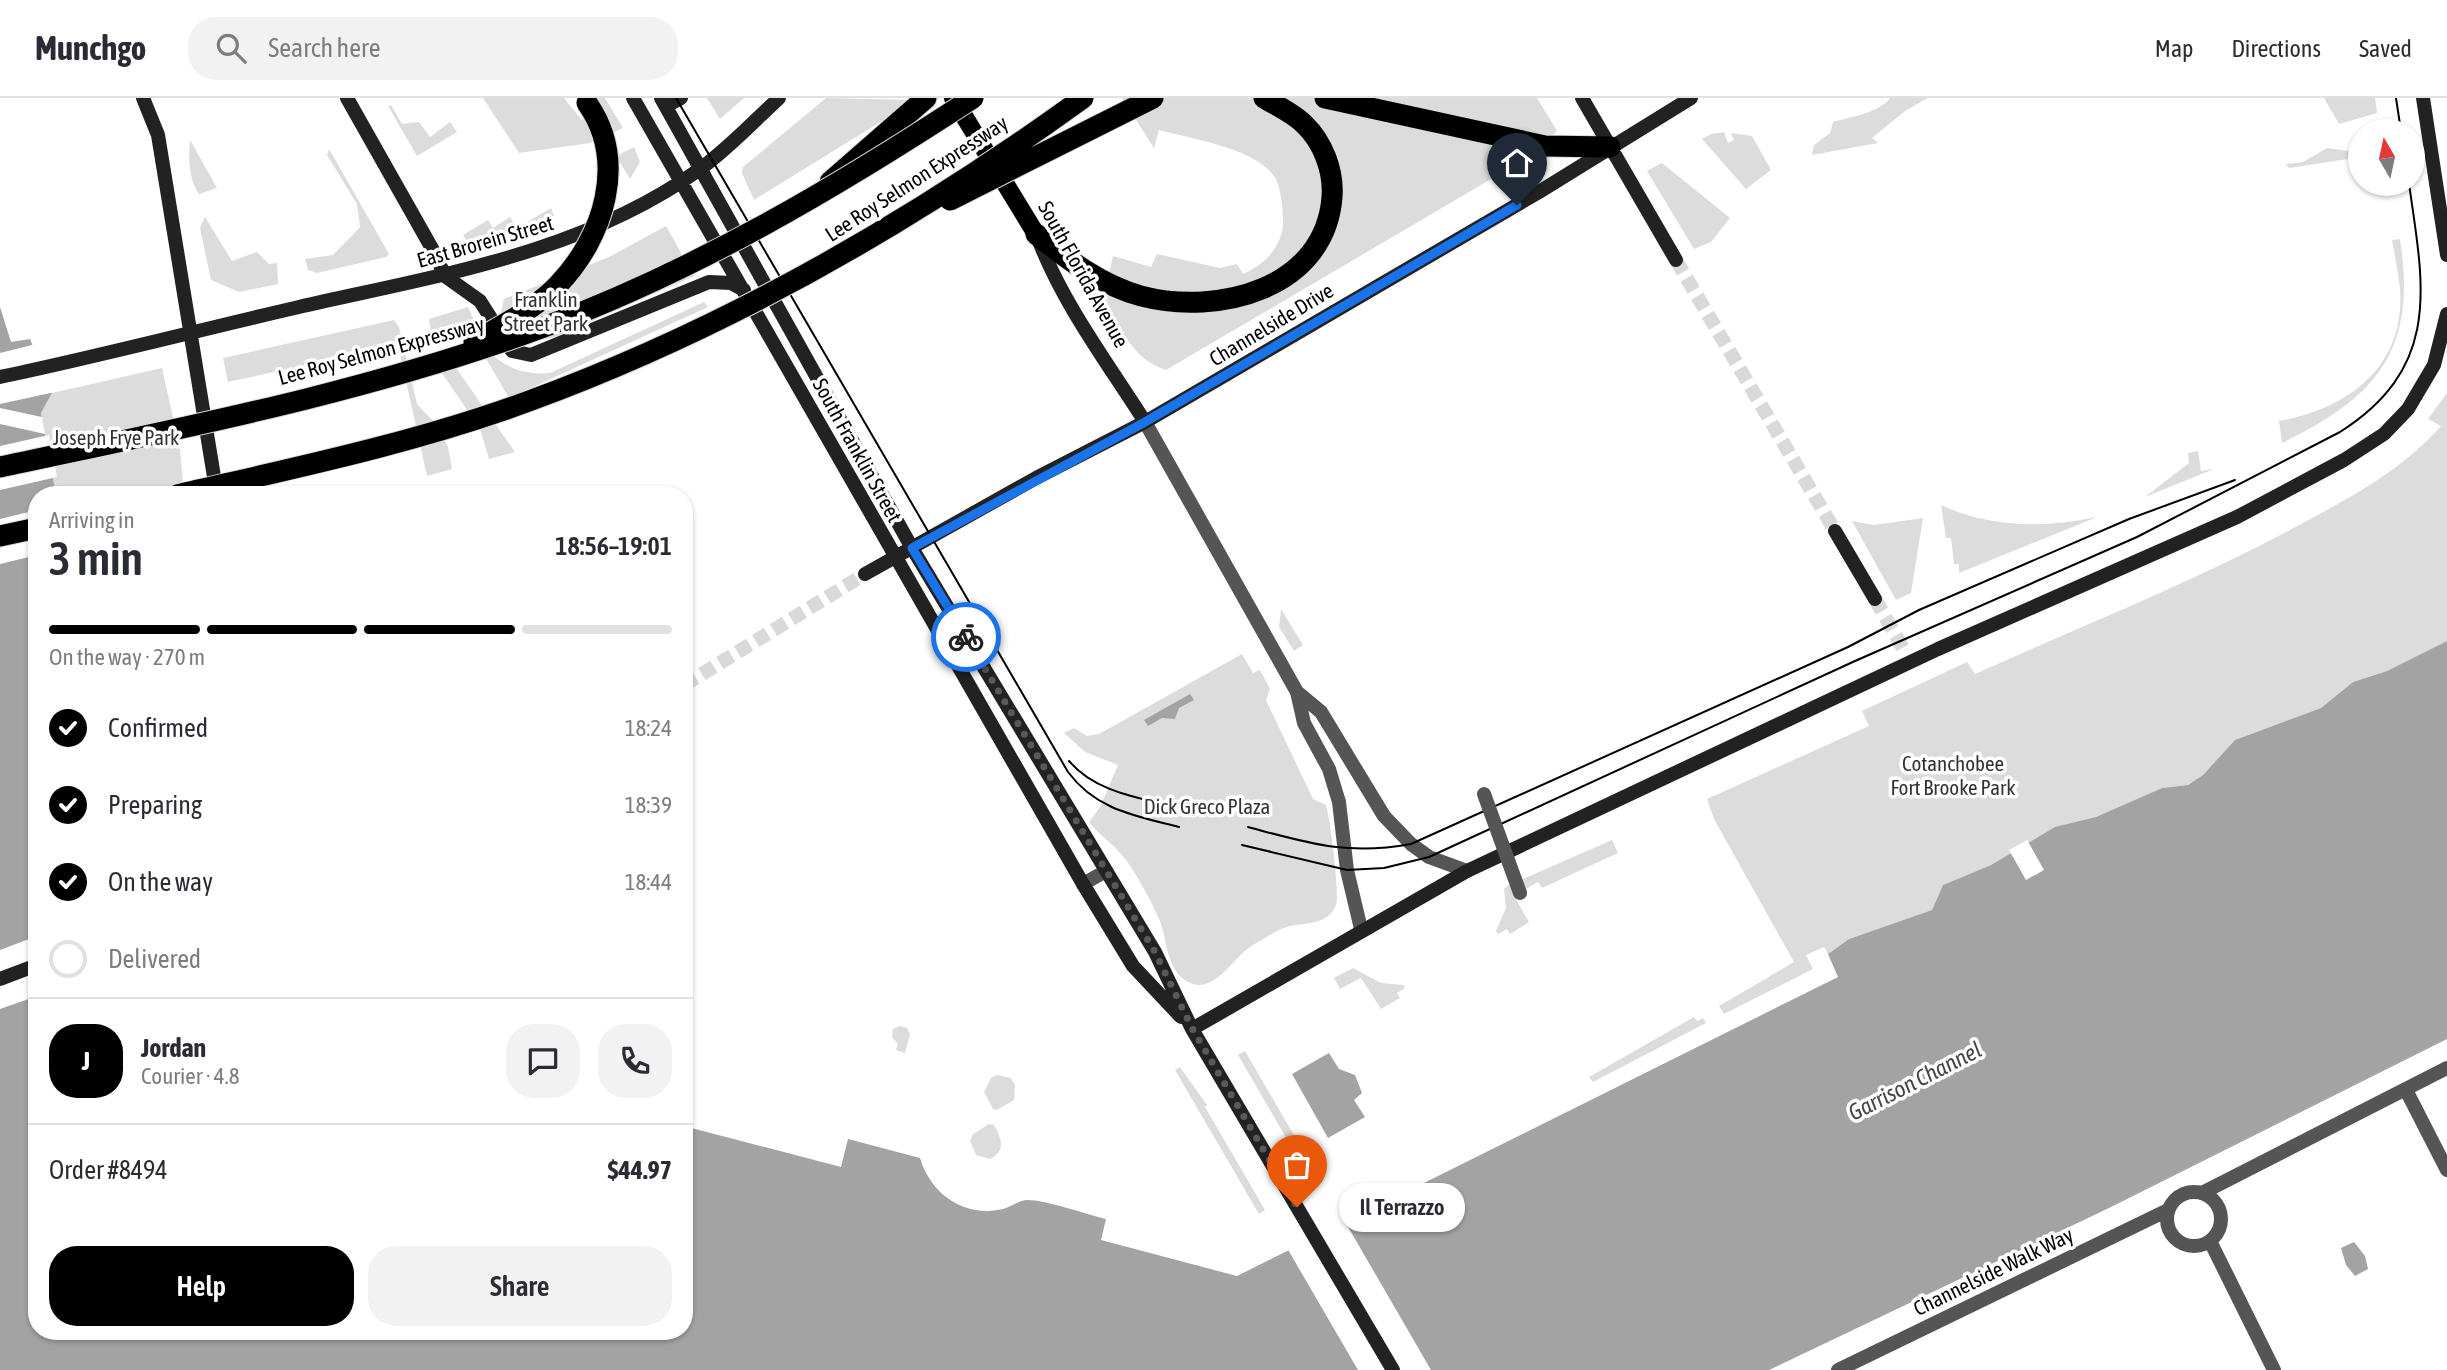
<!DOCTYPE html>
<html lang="en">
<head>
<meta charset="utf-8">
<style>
	:root { --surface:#fff; --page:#f2f2f3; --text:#2b2b33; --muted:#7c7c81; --line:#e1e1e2; --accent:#000 }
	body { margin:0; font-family:"Asap Condensed",sans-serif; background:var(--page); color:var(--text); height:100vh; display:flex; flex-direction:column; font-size:26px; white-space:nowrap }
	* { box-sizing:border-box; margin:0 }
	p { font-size:23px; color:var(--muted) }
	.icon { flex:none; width:38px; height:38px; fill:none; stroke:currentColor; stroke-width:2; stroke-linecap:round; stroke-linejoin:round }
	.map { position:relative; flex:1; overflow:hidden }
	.panel { position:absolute; left:28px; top:388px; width:665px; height:854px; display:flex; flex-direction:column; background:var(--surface); border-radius:28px; box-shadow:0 2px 5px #0004 }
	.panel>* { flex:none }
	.needle { width:46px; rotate:351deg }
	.buttons { position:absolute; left:2348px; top:21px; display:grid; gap:14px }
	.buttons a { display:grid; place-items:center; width:77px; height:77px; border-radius:50%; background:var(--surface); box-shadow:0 2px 5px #0004; font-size:35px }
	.pin { position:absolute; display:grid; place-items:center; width:60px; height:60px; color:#fff; margin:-72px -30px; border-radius:50% 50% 50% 0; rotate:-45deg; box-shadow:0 0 7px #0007 }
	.pin .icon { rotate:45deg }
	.courier { position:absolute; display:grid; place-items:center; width:70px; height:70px; margin:-35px; border:5px solid #1a73e8; border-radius:50%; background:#fff; color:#222; box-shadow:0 2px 9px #0007 }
	.bubble { position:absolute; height:49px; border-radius:24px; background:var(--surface); box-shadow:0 2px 5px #0004; font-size:23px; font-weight:600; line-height:49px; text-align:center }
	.headline em { font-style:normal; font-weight:600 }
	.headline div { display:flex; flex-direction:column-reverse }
	.headline { display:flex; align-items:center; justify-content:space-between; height:119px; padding:0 21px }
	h1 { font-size:46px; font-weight:600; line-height:52px }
	.bar { display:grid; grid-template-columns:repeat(4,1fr); gap:10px 7px; align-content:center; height:84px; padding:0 21px }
	.bar i { height:9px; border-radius:5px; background:var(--line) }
	.bar .current { background:var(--accent) }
	.bar p { grid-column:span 4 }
	.line { display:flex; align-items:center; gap:18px; padding:0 21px; border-top:2px solid var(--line) }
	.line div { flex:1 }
	.round { display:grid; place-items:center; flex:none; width:74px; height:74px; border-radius:28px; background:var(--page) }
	ol { padding:0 21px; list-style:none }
	li { display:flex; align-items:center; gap:21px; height:77px }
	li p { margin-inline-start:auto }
	li .icon { padding:7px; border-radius:50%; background:var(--accent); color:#fff; stroke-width:4 }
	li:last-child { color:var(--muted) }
	li i { width:38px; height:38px; border:4px solid var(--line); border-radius:50% }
	.cta { display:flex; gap:14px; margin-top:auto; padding:14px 21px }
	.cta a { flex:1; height:80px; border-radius:28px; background:var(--accent); color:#fff; font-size:28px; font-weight:600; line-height:80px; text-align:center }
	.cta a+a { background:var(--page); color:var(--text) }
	header { display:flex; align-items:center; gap:42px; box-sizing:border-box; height:98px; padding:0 35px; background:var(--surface); border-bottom:2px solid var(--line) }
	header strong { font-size:33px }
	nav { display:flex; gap:38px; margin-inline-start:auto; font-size:24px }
	.search { width:490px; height:63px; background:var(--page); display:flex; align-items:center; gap:18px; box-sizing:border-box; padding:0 24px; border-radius:28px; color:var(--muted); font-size:26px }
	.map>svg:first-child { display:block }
</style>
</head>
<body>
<header>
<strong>Munchgo</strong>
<div class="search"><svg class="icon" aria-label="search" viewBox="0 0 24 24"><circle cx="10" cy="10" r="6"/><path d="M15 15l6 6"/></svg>Search here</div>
<nav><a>Map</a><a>Directions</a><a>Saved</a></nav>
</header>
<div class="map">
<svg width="2447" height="1272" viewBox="0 0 2447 1272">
	<rect width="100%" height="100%" fill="#fff"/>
	<path fill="#dcdcdc" d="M483 0H564L582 22 602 11 596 0H605L623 30 590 45 519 55Z
		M707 0H744L720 21Z
		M826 0 916 2 754 102 742 75 743 69Z
		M1122 0H1537L1557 33 1532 57 1166 272C1133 262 1121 230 1103 203L1113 158 1151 169 1157 156 1220 170 1237 166 1243 176C1264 167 1283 148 1283 124 1283 111 1281 92 1276 81 1258 50 1191 41 1159 32L1154 50Z
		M1890 0H1928L1905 13 1872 40 1878 45 1812 57 1814 47 1830 35 1833 24C1850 19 1879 15 1890 0Z
		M2324 0H2375L2377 15 2339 26Z
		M391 7 402 26 419 24 430 39 450 24 457 34 417 58 388 8Z
		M1724 34 1728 45 1734 42 1731 35 1752 38 1771 72 1746 91 1702 41 1711 36Z
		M190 42 217 90 199 96C189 82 188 59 190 42Z
		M634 49 640 64 630 81 616 58Z
		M2327 50 2355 54 2361 51V59L2289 70 2286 66 2303 64Z
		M329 51 389 156 386 159 317 175 308 172 305 161 333 157 360 129 357 106 327 57Z
		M1662 65 1730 120 1711 144 1694 151 1647 73Z
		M551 110 554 118 511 134 467 143 463 137 488 122 493 130 510 119 517 130Z
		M205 119 232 163 257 154 269 166 277 165 278 186 239 194 211 182 200 130Z
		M666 128 694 178 558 238C526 247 522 242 500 219L504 201 609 159Z
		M2400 141C2417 251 2379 298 2282 345L2279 323C2349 311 2406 268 2400 190 2398 174 2395 158 2392 142Z
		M704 204 708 209 509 300 485 259 492 256C508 272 528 277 550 275Z
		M468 209 476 227 432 244 429 221Z
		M394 222 399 229 417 306 437 327 448 349 452 371 427 378 398 247 228 284 223 260Z
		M162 270 180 351 184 397H56L41 315 52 295Z
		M456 270 515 354 489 361 480 331 442 275Z
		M2447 295V543L2387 573 2353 584 2321 610 2235 642 2203 677 2188 687 2162 690 2096 719 2055 730 1991 767 1943 787 1932 812 1849 841 1828 856 1824 849 1806 857 1813 871 1724 916 1719 908 1794 864 1714 721 1707 701 1869 628 1862 613 1967 564 1975 576C2084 527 2197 483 2303 425 2353 398 2402 372 2441 328L2428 321Z
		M2198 353 2201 373 2214 371 2145 399 2189 365 2188 355Z
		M1941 407C1990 430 2045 430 2097 419L1959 475V466H1954L1951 440H1946Z
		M1923 420 1911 495 1896 502 1852 423 1874 427Z
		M1281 511 1303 547 1294 553 1279 529Z
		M1242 556 1253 575 1260 572 1270 591 1266 602 1313 701 1326 707C1330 719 1340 798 1336 807 1327 830 1300 823 1281 831 1271 836 1262 842 1253 847 1233 858 1215 898 1188 884 1166 872 1168 844 1160 823 1151 803 1139 780 1126 762 1116 748 1100 738 1089 724L1100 709 1118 667 1085 654 1064 635 1074 630 1087 638 1099 636Z
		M1612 742 1618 755 1542 790 1538 784 1514 798 1529 824 1510 836 1507 831 1498 836 1496 833 1506 810 1504 791 1507 788Z
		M1353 870 1381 885 1403 887 1405 890 1397 895 1400 900 1381 911 1361 880 1340 891 1334 880Z
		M1694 919 1697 923 1703 920 1706 925 1593 984 1589 979Z
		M900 928 907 930 910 936 905 955 896 952 898 946 892 939 893 931Z
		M1245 953 1313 1070 1306 1074 1238 957Z
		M1180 969 1207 1007 1205 1009 1265 1112 1259 1116 1175 972Z
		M997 977 1011 980 1015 987 1014 1002 997 1012 993 1011 984 994 991 980Z
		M989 1026 994 1027C1001 1040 1007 1052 990 1061L976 1057 970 1043 973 1036Z"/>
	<path fill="#a3a3a3" d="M0 209 11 244 30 241 52 295 41 315 56 397H37V1234H684V1028L841 1069 848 1041 920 1060C931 1097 965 1120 1003 1111 1011 1109 1020 1102 1027 1102 1046 1102 1086 1116 1106 1121L1101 1142 1237 1178 1838 879 1828 856 1849 841 1932 812 1943 787 1991 767 2055 729 2096 719 2162 690 2188 687 2203 677 2235 642 2321 610 2353 584 2387 573 2447 543V941L2111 1109 1769 1272H0Z
		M1190 596 1194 602 1179 610 1175 621 1162 620 1148 628 1144 622Z
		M1329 955 1339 971 1355 977 1362 995 1354 1002 1365 1019 1328 1040 1292 976Z
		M2354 1144 2365 1158 2368 1171 2355 1178 2346 1167 2341 1150Z"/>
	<path fill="#fff" d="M36 246 55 294 0 306V255Z
		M0 310 42 319 45 336 0 326Z
		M49 337 57 379 0 392V348Z
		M37 412V457L0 466V421Z
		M2027 742 2044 772 2026 782 2009 752Z
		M37 838V898L0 911V852Z
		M1344 1122 1431 1272H1358L1287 1150Z"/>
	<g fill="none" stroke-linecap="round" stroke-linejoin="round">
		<path stroke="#d9d9d9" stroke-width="14" stroke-dasharray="14 7" stroke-linecap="butt" d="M1676 162 1835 433
			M1875 501 1904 552
			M684 587 865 476"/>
		<defs>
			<path id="primary" d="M953 0 1036 136"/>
			<path id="highway" d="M1325 0 1545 48 1610 49
				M830 84 926 0
				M1036 136C1068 162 1101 187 1141 198 1218 218 1325 191 1332 99 1334 73 1323 44 1304 26 1293 15 1277 8 1264 0
				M0 438 37 430"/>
		</defs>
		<use href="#primary" stroke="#dbdbdb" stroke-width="19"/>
		<use href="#highway" stroke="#dbdbdb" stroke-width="23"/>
		<path stroke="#555" stroke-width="14" d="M1145 324 1297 594 1304 625 1329 671 1339 704 1347 772 1361 831
			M1297 594 1321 614 1384 718 1411 746 1429 759 1467 773
			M1083 786 1106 773
			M2406 992 2447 1072
			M2167 1121a27 27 0 1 1 54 0a27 27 0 1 1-54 0Z
			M2202 1095 2447 970
			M2210 1143 2274 1272
			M1838 1272 2168 1112"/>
		<path stroke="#222" stroke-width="14" d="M143 0 158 37 217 397
			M347 0 434 154 445 178 480 203 512 253 531 257 709 184 731 185 744 192
			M633 0 1083 786 1133 868 1181 919
			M661 0 912 450 1155 854 1192 931 1393 1272
			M1582 0 1676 162
			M2423 0 2447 157
			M666 8 681 0
			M1037 138C1062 205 1107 264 1145 324
			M0 279C100 258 199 232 299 209 438 177 581 156 700 71 729 50 753 24 779 0
			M1835 433 1875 501
			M865 476 1036 380 1145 324 1539 94 1691 0
			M0 881 37 867
			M1192 931 1467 773 1938 551 2237 419 2344 362 2384 336 2408 311 2434 267 2447 216"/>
		<use href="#primary" stroke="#000" stroke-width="18"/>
		<use href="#highway" stroke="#000" stroke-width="21"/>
		<path stroke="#000" stroke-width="2" d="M676 0 1068 674C1096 712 1136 718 1179 729
			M2396 0 2401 33
			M1069 663C1097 696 1143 700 1183 711
			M1248 729C1308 745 1347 758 1411 746L1848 549 1919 512 2129 421 2235 382
			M1242 747 1347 772 1384 770 1429 759 1855 563 2137 439 2340 334C2442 269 2424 189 2409 86"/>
		<defs>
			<path id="highway-bridge" d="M950 102 1153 0
				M474 244C502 227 535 211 558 187 604 139 628 63 587 5
				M0 369C182 330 369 294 544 229 697 172 837 89 973 0
				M177 397C294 370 415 345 529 303 728 230 912 124 1083 0"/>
		</defs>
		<use href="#highway-bridge" stroke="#dbdbdb" stroke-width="23" stroke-linecap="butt"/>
		<path stroke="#555" stroke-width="14" d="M1484 696 1520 795"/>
		<use href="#highway-bridge" stroke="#000" stroke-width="21"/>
	</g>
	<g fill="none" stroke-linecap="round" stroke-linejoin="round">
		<path stroke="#595959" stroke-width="7" stroke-dasharray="0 12.6" d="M966 539 1155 854 1192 930 1297 1109"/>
		<path stroke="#1a73e8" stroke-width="9" d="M966 539 912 450 1145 324 1517 107"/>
	</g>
	<g text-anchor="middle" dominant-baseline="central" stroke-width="7" stroke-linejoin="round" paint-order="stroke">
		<g font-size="21" fill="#000" stroke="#fff">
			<text transform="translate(916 80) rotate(-33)">Lee Roy Selmon Expressway</text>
			<text transform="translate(485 143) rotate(-16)">East Brorein Street</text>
			<text transform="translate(1084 176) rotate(61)">South Florida Avenue</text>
			<text transform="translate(1271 226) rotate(-31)">Channelside Drive</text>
			<text transform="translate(381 252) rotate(-15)">Lee Roy Selmon Expressway</text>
			<text transform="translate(858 352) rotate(61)">South Franklin Street</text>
			<text transform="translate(1993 1173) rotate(-26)">Channelside Walk Way</text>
		</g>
		<g font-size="21" fill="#333" stroke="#fff">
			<text x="546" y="201">Franklin<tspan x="546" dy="24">Street Park</tspan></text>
			<text x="116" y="339">Joseph Frye Park</text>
			<text x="1953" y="665">Cotanchobee<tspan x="1953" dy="24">Fort Brooke Park</tspan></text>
			<text x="1207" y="708">Dick Greco Plaza</text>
		</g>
		<g font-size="23" font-style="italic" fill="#444" stroke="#fff">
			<text transform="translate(1915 983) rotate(-27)">Garrison Channel</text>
		</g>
	</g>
</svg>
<div class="buttons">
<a><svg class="needle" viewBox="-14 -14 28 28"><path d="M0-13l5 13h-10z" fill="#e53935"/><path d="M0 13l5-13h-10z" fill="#7c7c81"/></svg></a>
</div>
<div class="pin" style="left:1297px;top:1109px;background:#ea580c"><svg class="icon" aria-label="bag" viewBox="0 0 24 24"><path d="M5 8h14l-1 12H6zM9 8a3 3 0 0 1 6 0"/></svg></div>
<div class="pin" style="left:1517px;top:107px;background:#1f2937"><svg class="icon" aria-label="home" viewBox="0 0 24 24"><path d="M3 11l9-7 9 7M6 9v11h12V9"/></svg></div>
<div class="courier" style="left:966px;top:539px"><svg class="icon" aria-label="bike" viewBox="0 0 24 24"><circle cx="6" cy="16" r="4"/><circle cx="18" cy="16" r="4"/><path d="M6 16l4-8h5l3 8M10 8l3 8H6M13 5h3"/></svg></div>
<div class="bubble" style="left:1339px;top:1085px;width:126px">Il Terrazzo</div>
<section class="panel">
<div class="headline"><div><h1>3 min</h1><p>Arriving in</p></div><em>18:56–19:01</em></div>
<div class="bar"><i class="current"></i><i class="current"></i><i class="current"></i><i></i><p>On the way · 270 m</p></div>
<ol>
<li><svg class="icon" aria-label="check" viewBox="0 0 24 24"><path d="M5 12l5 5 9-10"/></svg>Confirmed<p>18:24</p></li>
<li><svg class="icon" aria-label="check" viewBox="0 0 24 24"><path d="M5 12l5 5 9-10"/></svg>Preparing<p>18:39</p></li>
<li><svg class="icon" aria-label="check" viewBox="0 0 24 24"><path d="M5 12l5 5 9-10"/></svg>On the way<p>18:44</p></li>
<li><i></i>Delivered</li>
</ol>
<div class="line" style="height:126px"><b class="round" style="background:var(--accent);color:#fff">J</b><div><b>Jordan</b><p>Courier · 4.8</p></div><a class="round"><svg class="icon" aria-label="chat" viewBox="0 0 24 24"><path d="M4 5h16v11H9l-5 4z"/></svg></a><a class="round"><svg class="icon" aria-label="phone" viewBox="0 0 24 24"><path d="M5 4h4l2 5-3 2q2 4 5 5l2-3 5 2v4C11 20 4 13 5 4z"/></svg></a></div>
<div class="line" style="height:91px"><div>Order #8494</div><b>$44.97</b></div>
<div class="cta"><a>Help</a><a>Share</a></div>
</section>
</div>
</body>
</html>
